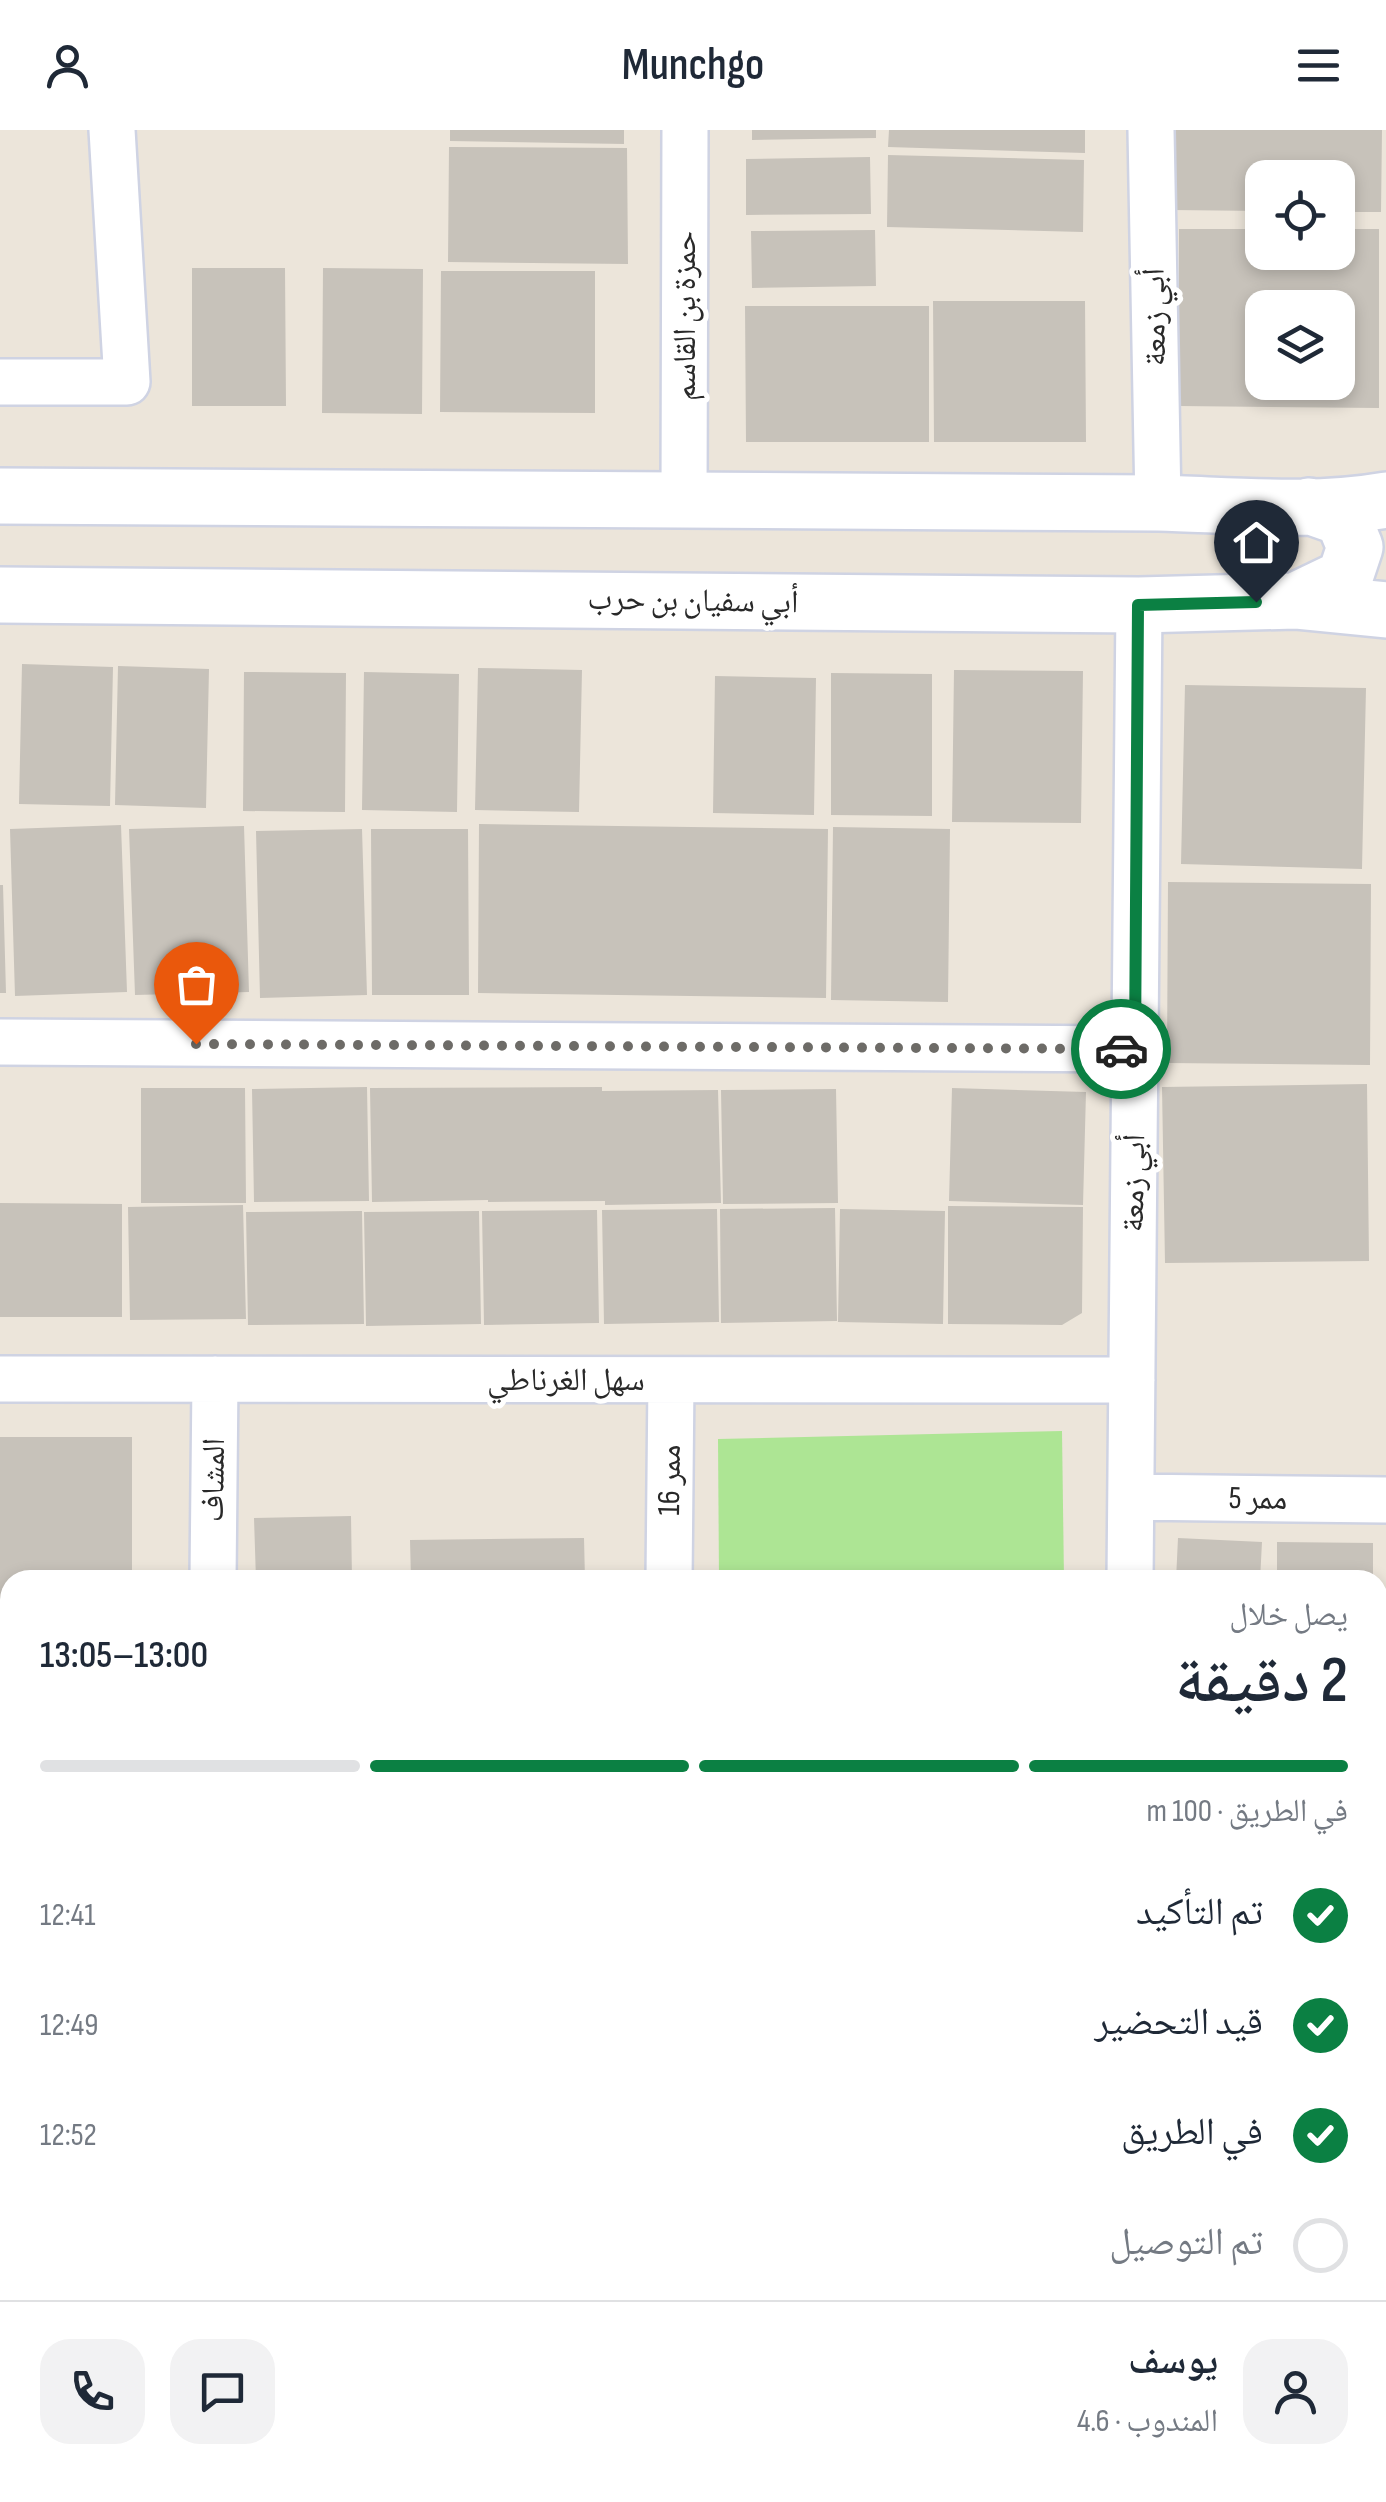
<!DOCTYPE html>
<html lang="ar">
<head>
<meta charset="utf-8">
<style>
	:root { --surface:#fff; --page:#f2f2f3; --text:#1f2937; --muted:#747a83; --line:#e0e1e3; --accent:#0b8043 }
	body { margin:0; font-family:"Sofia Sans Condensed","Noto Naskh Arabic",sans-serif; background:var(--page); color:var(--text); direction:rtl; height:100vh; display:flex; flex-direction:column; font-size:38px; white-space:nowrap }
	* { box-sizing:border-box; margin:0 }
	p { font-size:32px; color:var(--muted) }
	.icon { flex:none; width:55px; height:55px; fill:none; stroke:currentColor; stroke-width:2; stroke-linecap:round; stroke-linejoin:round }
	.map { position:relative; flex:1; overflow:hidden; direction:ltr }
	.panel { position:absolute; left:0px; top:1440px; width:1388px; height:932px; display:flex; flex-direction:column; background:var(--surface); border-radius:30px 30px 0 0; box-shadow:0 5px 15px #0003; direction:rtl }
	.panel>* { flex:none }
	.controls { position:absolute; left:1245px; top:30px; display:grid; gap:20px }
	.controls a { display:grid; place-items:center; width:110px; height:110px; border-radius:20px; background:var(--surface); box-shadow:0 5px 15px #0003; font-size:50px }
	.pin { position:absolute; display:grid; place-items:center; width:85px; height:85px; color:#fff; margin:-102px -42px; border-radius:50% 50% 50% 0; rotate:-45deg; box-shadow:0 0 10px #0007 }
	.pin .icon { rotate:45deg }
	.courier { position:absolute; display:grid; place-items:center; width:100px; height:100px; margin:-50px; border:8px solid #0b8043; border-radius:50%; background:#fff; color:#222; box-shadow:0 2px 12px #0007 }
	.overview em { font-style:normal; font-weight:600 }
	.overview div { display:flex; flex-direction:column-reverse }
	.overview { display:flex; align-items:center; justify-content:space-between; height:170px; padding:0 40px }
	h1 { font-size:65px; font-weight:600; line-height:75px }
	.bar { display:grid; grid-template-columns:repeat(4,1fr); gap:15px 10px; align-content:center; height:120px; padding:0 40px }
	.bar i { height:12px; border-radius:8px; background:var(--line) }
	.bar .active { background:var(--accent) }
	.bar p { grid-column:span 4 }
	.line { display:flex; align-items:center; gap:25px; padding:0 40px; border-top:2px solid var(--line) }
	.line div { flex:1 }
	.round { display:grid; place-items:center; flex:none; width:105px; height:105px; border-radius:30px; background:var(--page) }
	ol { padding:0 40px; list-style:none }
	li { display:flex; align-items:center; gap:30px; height:110px }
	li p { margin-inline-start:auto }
	li .icon { padding:10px; border-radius:50%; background:var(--accent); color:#fff; stroke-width:4 }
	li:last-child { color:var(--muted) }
	li i { width:55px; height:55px; border:5px solid var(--line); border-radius:50% }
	header { display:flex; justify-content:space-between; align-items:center; height:130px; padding:0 40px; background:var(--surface); font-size:45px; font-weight:600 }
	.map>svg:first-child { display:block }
</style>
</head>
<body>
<header><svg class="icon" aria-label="menu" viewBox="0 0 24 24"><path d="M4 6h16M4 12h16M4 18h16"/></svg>Munchgo<svg class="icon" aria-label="person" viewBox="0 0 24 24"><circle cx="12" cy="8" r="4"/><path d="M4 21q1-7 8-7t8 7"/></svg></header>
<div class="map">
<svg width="1386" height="2372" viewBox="0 0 1386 2372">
	<rect width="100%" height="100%" fill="#ece5da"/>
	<path fill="#ade594" d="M1062 1301 1064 1450H719L718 1309Z"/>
	<path fill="#c7c2ba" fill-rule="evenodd" d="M450 0H624V14L450 11Z
		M752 0H876V8L752 10Z
		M889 0H1085V23L888 17Z
		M1172 0H1382L1381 82H1338V48H1262V81L1172 80Z
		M449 17 627 18 628 134 448 132Z
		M888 25 1084 30 1083 102 887 97Z
		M870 27 871 84 746 85V29Z
		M1179 99H1262V122H1338V99H1379V278L1179 276ZM1262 178H1338V252H1262Z
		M875 100 876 156 752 158 751 101Z
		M192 138H285L286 276H192Z
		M323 138 423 139 422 284 322 283Z
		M441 141H595V283L440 282Z
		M933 171H1085L1086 312H934Z
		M745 176H929V312H746Z
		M22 534 113 537 110 676 19 674Z
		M118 536 209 539 206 678 115 675Z
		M478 538 582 540 579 682 475 680Z
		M954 540 1083 541 1081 693 952 692Z
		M244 542 346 543 345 682 243 681Z
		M364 542 459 544 457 682 362 680Z
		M831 543 932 544V686L831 685Z
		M715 546 816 548 814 685 713 683Z
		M1185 555 1366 558 1362 739 1181 734Z
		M479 694 828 699 826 868 478 863Z
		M121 695 127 862 15 866 10 699Z
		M244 696 249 862 135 865 129 699Z
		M833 697 950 699 948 872 831 870Z
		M362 699 367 865 260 868 256 701Z
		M371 699H468L469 865H372Z
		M1168 752 1371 754 1370 935 1167 933Z
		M0 755H3L6 863H0Z
		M1367 954 1369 1131 1165 1133 1162 957Z
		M367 957 369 1071 254 1072 252 959Z
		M602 957V961L718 960 721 1073 605 1075V1071L488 1072V1070L372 1072 370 958Z
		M141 958H245L246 1073H141Z
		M952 958 1086 962 1083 1075 949 1071Z
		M836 959 838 1073 723 1074 721 960Z
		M0 1073 122 1074V1187H0Z
		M243 1075 246 1189 130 1190 128 1077Z
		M948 1076 1083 1077 1082 1183 1062 1195 948 1194Z
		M835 1078 837 1191 721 1193 720 1079Z
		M717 1079 719 1192 604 1194 602 1080Z
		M840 1079 945 1081 943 1194 838 1192Z
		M597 1080 599 1193 484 1195 482 1081Z
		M362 1081 364 1194 248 1195 246 1082Z
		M479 1081 481 1194 366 1196 364 1082Z
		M0 1307H132V1450H10V1672H0Z
		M351 1386 352 1450H256L254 1388Z
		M584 1408 585 1450H411L410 1410Z
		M1178 1408 1262 1412 1260 1450H1176Z
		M1277 1412 1373 1413V1450H1277Z
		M0 1676H10V2024H0Z
		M0 2110H10V2287H0Z
		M0 2296H10V2362H80V2372H0Z
		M391 2362H517L516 2372H391Z
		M534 2362H778V2372H534Z
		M820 2362H946V2372H820Z
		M959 2362H1085V2372H959Z
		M1095 2362H1222V2372H1095Z
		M1260 2362H1373V2372H1260Z"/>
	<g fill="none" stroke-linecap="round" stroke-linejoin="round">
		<defs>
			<path id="street" d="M1151 0 1158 373
				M0 252H127L112 0
				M684 371 685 0
				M0 912 1135 919
				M0 1249 1132 1250
				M1131 1367 1386 1370
				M213 1450 215 1249
				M669 1450 671 1250
				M1130 1450 1139 475
				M1378 2060H1386
				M0 2067H10
				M202 2372V2362"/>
			<path id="secondary" d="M0 366 1158 373C1233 375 1312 383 1386 370
				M0 465 1139 475 1295 471 1386 480
				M1295 471 1345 447 1355 417 1343 388 1309 376"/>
		</defs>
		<use href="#street" stroke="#cfd3e3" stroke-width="50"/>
		<use href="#secondary" stroke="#cfd3e3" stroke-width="60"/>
		<use href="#street" stroke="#fff" stroke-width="45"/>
		<use href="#secondary" stroke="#fff" stroke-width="55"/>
	</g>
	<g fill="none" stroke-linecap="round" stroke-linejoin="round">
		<path stroke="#6d6b67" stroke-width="10" stroke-dasharray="0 18" d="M196 914 1121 919"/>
		<path stroke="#0b8043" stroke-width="12" d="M1121 919 1135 920 1138 475 1256 472"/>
	</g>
	<g text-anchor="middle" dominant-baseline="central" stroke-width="10" stroke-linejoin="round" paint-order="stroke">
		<g font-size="32" fill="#292929" stroke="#fff">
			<text transform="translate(685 186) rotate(-90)">حمزة بن القاسم</text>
			<text transform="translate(1155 187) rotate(-91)">أبي زمعة</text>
			<text transform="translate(693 471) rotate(1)">أبي سفيان بن حرب</text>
			<text transform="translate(1134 1053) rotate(-89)">أبي زمعة</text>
			<text x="566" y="1250">سهل الغرناطي</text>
			<text transform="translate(214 1350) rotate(-89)">المشاف</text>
			<text transform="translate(670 1350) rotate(-89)">ممر 16</text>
			<text transform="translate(1258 1369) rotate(1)">ممر 5</text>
		</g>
	</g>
</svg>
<div class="controls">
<a><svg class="icon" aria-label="locate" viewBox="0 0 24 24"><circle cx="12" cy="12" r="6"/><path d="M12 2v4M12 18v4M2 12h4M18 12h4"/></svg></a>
<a><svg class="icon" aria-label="layers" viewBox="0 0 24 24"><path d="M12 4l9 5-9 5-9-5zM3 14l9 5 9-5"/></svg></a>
</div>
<div class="pin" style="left:196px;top:914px;background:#ea580c"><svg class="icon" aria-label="bag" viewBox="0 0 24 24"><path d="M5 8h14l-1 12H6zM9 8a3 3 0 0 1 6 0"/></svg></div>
<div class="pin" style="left:1256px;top:472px;background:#1f2937"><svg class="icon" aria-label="home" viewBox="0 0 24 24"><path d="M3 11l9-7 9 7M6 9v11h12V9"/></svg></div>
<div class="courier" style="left:1121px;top:919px"><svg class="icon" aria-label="car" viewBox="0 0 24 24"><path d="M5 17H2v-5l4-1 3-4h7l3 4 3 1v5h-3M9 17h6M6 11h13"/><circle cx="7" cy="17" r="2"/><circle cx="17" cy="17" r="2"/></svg></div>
<section class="panel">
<div class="overview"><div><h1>2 دقيقة</h1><p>يصل خلال</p></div><em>13:00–13:05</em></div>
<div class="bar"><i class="active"></i><i class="active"></i><i class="active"></i><i></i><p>في الطريق · 100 m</p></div>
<ol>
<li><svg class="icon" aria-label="check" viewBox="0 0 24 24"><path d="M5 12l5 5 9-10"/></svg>تم التأكيد<p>12:41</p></li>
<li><svg class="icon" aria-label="check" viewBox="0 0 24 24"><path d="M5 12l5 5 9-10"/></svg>قيد التحضير<p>12:49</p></li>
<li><svg class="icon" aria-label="check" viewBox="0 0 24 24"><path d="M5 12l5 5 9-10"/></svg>في الطريق<p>12:52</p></li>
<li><i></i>تم التوصيل</li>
</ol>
<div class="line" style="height:180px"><a class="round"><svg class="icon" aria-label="person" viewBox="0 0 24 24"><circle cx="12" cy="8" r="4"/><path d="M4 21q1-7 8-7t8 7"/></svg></a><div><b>يوسف</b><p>المندوب · 4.6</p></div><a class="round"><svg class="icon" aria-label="chat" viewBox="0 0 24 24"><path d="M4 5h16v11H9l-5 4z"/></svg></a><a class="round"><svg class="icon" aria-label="phone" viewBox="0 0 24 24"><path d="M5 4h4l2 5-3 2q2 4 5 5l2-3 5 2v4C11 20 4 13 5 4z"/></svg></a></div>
</section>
</div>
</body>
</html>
